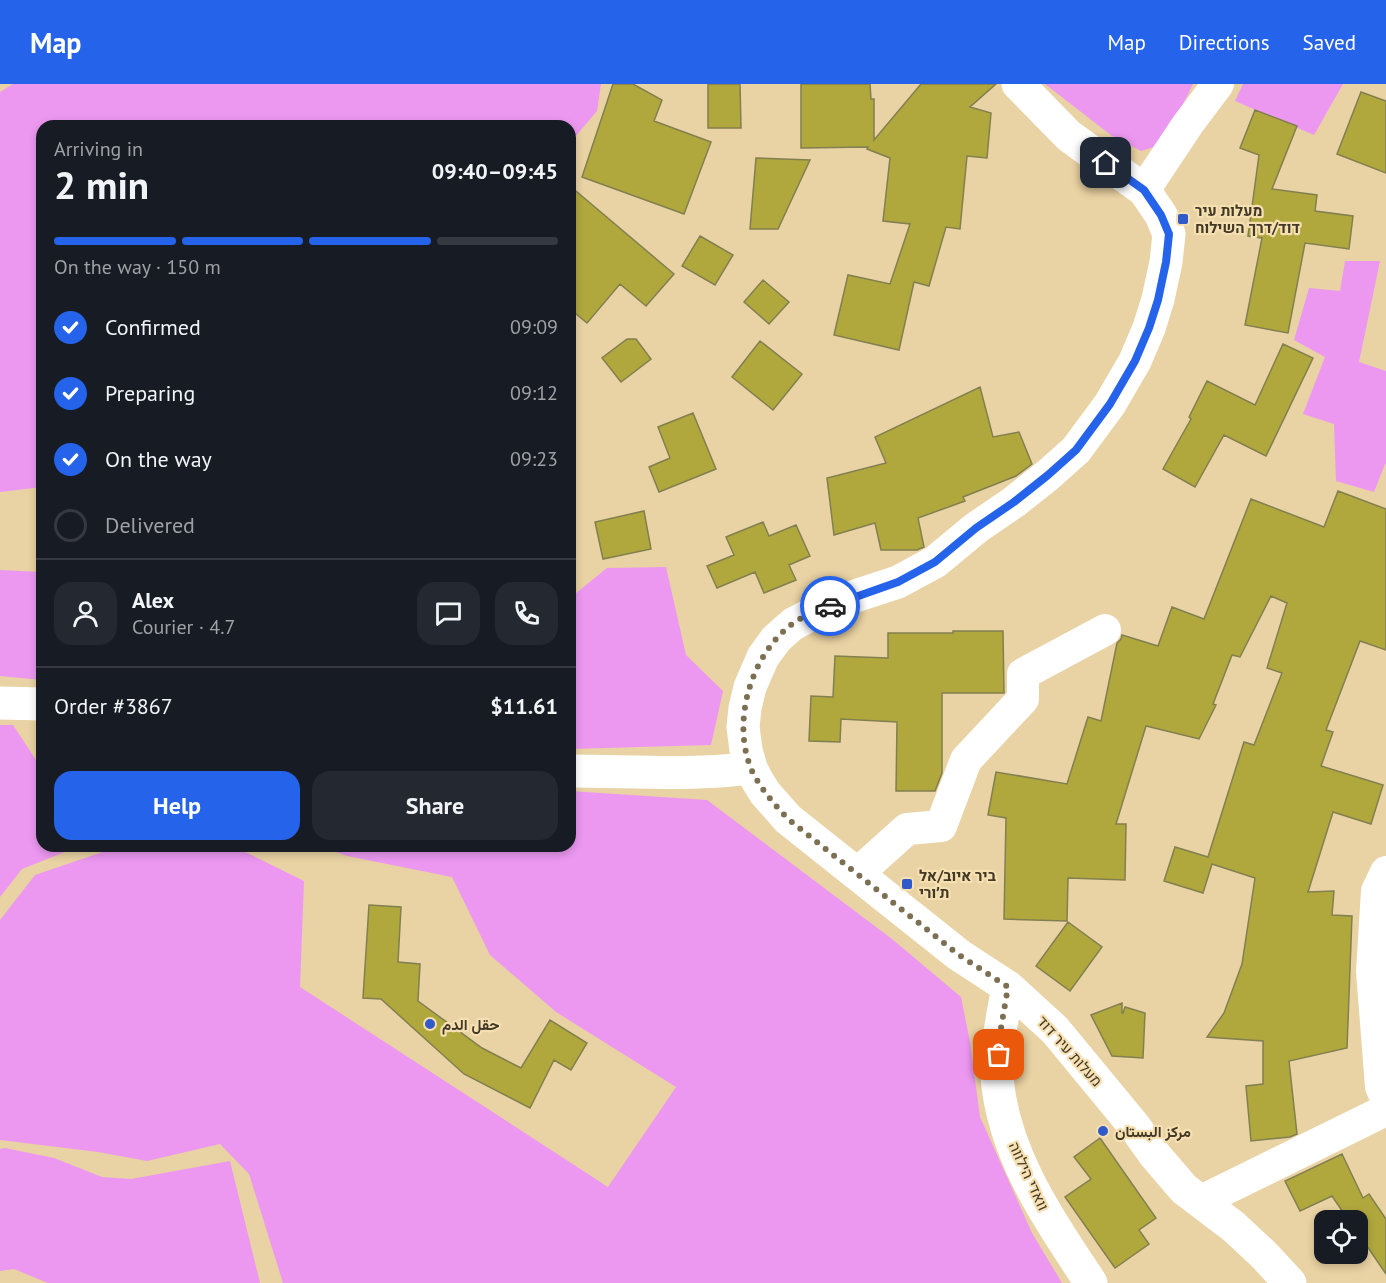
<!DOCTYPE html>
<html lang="en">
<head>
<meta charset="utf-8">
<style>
	:root { --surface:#171b24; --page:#242831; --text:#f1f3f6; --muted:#9ea1a6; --line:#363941; --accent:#2563eb }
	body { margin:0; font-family:"PT Sans",Vazirmatn,Heebo,sans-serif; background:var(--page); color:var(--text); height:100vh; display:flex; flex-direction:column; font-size:22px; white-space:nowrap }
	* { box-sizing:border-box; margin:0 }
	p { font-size:20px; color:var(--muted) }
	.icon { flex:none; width:33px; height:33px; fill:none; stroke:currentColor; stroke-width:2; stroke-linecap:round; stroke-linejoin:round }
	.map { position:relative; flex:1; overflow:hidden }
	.sheet { position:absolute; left:36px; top:36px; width:540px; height:732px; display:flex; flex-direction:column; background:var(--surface); border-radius:18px; box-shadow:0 3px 9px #0003 }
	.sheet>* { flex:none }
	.buttons { position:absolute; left:1314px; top:1126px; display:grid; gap:12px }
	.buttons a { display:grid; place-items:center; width:54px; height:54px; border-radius:12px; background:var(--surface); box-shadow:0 3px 9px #0003; font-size:30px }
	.pin { position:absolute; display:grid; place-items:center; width:51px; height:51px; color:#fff; margin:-26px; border-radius:12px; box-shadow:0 3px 9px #0006 }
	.courier { position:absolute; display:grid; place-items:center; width:60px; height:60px; margin:-30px; border:4px solid #2563eb; border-radius:50%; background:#fff; color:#222; box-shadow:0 2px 8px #0007 }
	.summary em { font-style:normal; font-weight:600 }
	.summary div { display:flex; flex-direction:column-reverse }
	.summary { display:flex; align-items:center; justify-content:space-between; height:102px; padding:0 18px }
	h1 { font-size:39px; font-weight:600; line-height:45px }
	.bar { display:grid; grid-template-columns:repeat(4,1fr); gap:9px 6px; align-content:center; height:72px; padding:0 18px }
	.bar i { height:8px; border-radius:4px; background:var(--line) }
	.bar .active { background:var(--accent) }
	.bar p { grid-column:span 4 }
	.line { display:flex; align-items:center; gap:15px; padding:0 18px; border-top:2px solid var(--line) }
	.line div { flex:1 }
	.round { display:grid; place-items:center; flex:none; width:63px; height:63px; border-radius:18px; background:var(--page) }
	ol { padding:0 18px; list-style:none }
	li { display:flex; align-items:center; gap:18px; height:66px }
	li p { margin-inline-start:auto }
	li .icon { padding:6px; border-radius:50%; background:var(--accent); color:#fff; stroke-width:4 }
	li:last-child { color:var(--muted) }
	li i { width:33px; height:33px; border:3px solid var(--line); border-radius:50% }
	.primary-button { display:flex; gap:12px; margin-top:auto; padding:12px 18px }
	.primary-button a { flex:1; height:69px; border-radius:18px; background:var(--accent); color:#fff; font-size:24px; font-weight:600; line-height:69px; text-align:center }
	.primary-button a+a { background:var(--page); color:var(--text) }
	header { display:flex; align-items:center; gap:36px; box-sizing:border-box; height:84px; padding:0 30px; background:var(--accent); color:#fff }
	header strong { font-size:28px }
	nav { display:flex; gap:33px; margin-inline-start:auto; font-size:21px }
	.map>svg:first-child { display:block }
</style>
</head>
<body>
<header>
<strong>Map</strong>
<nav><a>Map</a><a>Directions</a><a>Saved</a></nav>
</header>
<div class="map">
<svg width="1386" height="1199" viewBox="0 0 1386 1199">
	<rect width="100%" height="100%" fill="#e9d2a3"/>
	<path fill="#ec98f1" d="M13 0H601L597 27 570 59V42H42V403L0 408V8Z
		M1045 0H1193L1169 49 1154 63 1141 67 1112 52Z
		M1243 0H1343L1314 51 1235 17Z
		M1345 177H1380L1359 278 1386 287V380H1385L1374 408 1336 397 1334 340 1303 330 1325 273 1294 256 1309 204 1340 207Z
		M666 483 686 571 723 607 711 661 570 665V514L607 484Z
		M0 486 42 488V596L0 592Z
		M0 641H13L42 685V762H80L22 785 0 813Z
		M570 707 707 716 892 855 961 913 970 958 980 1033 1032 1149 1062 1199H283L249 1090 220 1060 147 1077 98 1068 0 1056V836L35 791 120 762H233L304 797 300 903 608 1103 676 1003 556 928 490 871 452 793 347 772 319 762H570Z
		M5 1064 54 1074 102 1093 131 1095 230 1077 260 1199H48L14 1185 0 1187V1065Z"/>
	<path fill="#b0a83d" stroke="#827f50" stroke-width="1.5" d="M613 0H633L662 16 654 37 711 58 684 130 582 93Z
		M708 0H740L741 44H708Z
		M801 0H870L871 15H874V56L921 0H996L970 23 991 29 987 74 967 72 960 145 946 143 929 202 914 198 899 266 834 251 848 191 890 200 910 140 883 137 890 74 867 65 868 63 801 64Z
		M1361 8 1386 17V89L1337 70Z
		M1255 26 1297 42 1272 105 1317 111 1315 127 1353 132 1349 165 1305 159 1288 249 1245 241 1262 154 1248 152 1259 71 1240 64Z
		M756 74 810 76 778 145H750Z
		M570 102 674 190 646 222 620 200 587 239 570 225Z
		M700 152 733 171 715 201 682 182Z
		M763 196 789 218 769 240 744 218Z
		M627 255H636L651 275 621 298 602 274Z
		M760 257 802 290 773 326 732 293Z
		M1283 260 1313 274 1266 372 1224 351 1195 403 1163 385 1191 335 1189 333 1207 297 1255 321Z
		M980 303 993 353 1019 348 1032 380 1016 392 963 413 965 417 918 434 924 463 917 466H881L875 439 834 451 827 394 886 379 875 353Z
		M693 329 716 385 659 408 649 383 670 374 658 343Z
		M1338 407 1386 425V566L1360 557 1326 646 1333 648 1321 682 1383 701 1371 740 1333 728 1308 808 1334 807 1332 831 1352 832 1347 964 1289 977 1297 1050 1290 1053 1251 1057 1246 1002 1263 1000V957L1207 953 1224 929 1242 880 1255 794 1212 780 1203 809 1164 797 1175 763 1208 773 1244 658 1254 661 1282 589 1267 584 1287 519 1271 512 1240 573 1232 571 1213 620 1216 621 1199 655 1146 642 1116 740H1126L1125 796 1068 794 1067 837 1004 835 1006 734 988 731 996 688 1067 700 1088 633 1101 637 1117 559 1121 555 1122 551 1158 562 1172 523 1204 535 1251 415 1324 443Z
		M644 427 651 465 603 475 595 438Z
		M763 438 769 452 796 441 810 472 789 481 796 496 764 509 755 488 717 504 707 482 734 471 726 453Z
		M953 547H1003L1004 609H942V689L935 707H896L897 638 841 635 840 658 809 657 811 612 833 613 835 572 888 574V549H953Z
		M369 821 401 823 398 878 420 880 418 917 482 964 521 984 550 936 587 959 571 986 554 976 530 1024 464 990 381 915 363 914Z
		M1068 838 1102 863 1070 907 1036 882Z
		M1122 919V929H1123L1125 923 1145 929 1143 974 1112 972 1091 931Z
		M1100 1054 1156 1134 1139 1146 1149 1160 1115 1184 1065 1113 1091 1095 1074 1073Z
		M1342 1070 1363 1114 1369 1110 1386 1135V1190L1358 1149V1137H1349L1332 1112 1300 1127 1285 1097Z"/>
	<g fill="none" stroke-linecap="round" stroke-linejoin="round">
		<path stroke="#fff" stroke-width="32" d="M1144 106 1188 40 1218 0
			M1386 788 1377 807 1372 887 1381 1003 1386 1014
			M857 790 907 745 941 742 966 676 1023 615V590L1105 546
			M1201 1117 1386 1026"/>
		<path stroke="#fff" stroke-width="33" d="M1018 0 1069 52 1144 106 1161 131 1169 150 1166 178 1158 215 1149 244 1135 277 1110 320 1076 366 1048 391 1014 418 976 444 935 478 898 498 849 514 816 528 793 540 776 555 763 573 750 603 745 624 743 643 746 666 751 684 757 696 765 709 788 735 959 871 1008 903 1055 946 1135 1043 1154 1070 1184 1105 1234 1143 1264 1171 1290 1199
			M0 619 42 620
			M570 687C630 687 691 692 751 684
			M1008 903C1003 931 995 966 997 994 1004 1072 1049 1135 1091 1199"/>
	</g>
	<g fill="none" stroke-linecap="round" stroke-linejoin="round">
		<path stroke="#7c6f52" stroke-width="6" stroke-dasharray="0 10.8" d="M830 522C817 527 803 532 792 540 750 572 731 639 752 687 761 705 774 720 788 735L959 871 1008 903 1000 950 999 971"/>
		<path stroke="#2563eb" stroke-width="8" d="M830 522 898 498 935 478 976 444 1014 418 1048 391 1076 366 1110 320 1135 277 1149 244 1158 216 1166 178 1169 150 1161 131 1144 106 1106 79"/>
	</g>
	<g fill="#3059c9" stroke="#f6dfb0" stroke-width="2">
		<rect x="1177" y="129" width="12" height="12" rx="3"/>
		<rect x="901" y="794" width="12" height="12" rx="3"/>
		<circle cx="430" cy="940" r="6"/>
		<circle cx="1103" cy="1047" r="6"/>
	</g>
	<g text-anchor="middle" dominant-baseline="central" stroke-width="4.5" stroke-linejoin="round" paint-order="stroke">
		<g font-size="15" font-weight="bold" fill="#423926" stroke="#f6dfb0" text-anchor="start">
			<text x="1195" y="126">מעלות עיר<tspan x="1195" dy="17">דוד/דרך השילוח</tspan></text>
			<text x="919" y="791">ביר איוב/אל<tspan x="919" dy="17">ת׳ורי</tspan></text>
			<text x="442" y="940">حقل الدم</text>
			<text x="1115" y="1047">مركز البستان</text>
		</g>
		<g font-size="15" fill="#423926" stroke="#f6dfb0">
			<text transform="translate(1070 967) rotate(48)">מעלות עיר דוד</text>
			<text transform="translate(1029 1092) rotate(65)">וואדי הילווה</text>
		</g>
	</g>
</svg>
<div class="buttons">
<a><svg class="icon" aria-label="locate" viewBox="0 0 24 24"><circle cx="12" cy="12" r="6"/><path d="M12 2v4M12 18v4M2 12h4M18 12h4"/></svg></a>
</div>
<div class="pin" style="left:999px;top:971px;background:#ea580c"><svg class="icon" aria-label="bag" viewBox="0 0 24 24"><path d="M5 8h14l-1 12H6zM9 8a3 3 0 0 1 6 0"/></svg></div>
<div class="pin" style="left:1106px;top:79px;background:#1f2937"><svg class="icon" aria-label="home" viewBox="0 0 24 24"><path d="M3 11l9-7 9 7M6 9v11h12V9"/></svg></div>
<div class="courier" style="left:830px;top:522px"><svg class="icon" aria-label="car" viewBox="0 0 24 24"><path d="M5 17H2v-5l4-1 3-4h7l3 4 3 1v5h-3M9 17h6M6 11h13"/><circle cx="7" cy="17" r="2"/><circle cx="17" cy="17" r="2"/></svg></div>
<section class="sheet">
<div class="summary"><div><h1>2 min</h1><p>Arriving in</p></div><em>09:40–09:45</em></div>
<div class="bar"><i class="active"></i><i class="active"></i><i class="active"></i><i></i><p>On the way · 150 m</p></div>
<ol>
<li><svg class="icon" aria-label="check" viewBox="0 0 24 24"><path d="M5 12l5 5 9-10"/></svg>Confirmed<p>09:09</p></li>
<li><svg class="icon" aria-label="check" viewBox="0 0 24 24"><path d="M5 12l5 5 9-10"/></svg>Preparing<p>09:12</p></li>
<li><svg class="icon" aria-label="check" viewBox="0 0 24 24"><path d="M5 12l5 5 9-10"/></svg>On the way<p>09:23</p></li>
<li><i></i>Delivered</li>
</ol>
<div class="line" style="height:108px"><a class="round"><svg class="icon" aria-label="person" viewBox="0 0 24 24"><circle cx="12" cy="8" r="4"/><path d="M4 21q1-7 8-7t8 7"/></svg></a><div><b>Alex</b><p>Courier · 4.7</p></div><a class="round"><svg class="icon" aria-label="chat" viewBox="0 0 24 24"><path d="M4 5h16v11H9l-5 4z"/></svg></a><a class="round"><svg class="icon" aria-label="phone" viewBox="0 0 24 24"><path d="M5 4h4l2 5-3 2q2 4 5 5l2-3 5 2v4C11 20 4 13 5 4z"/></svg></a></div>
<div class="line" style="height:78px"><div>Order #3867</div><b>$11.61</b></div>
<div class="primary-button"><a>Help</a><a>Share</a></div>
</section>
</div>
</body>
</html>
